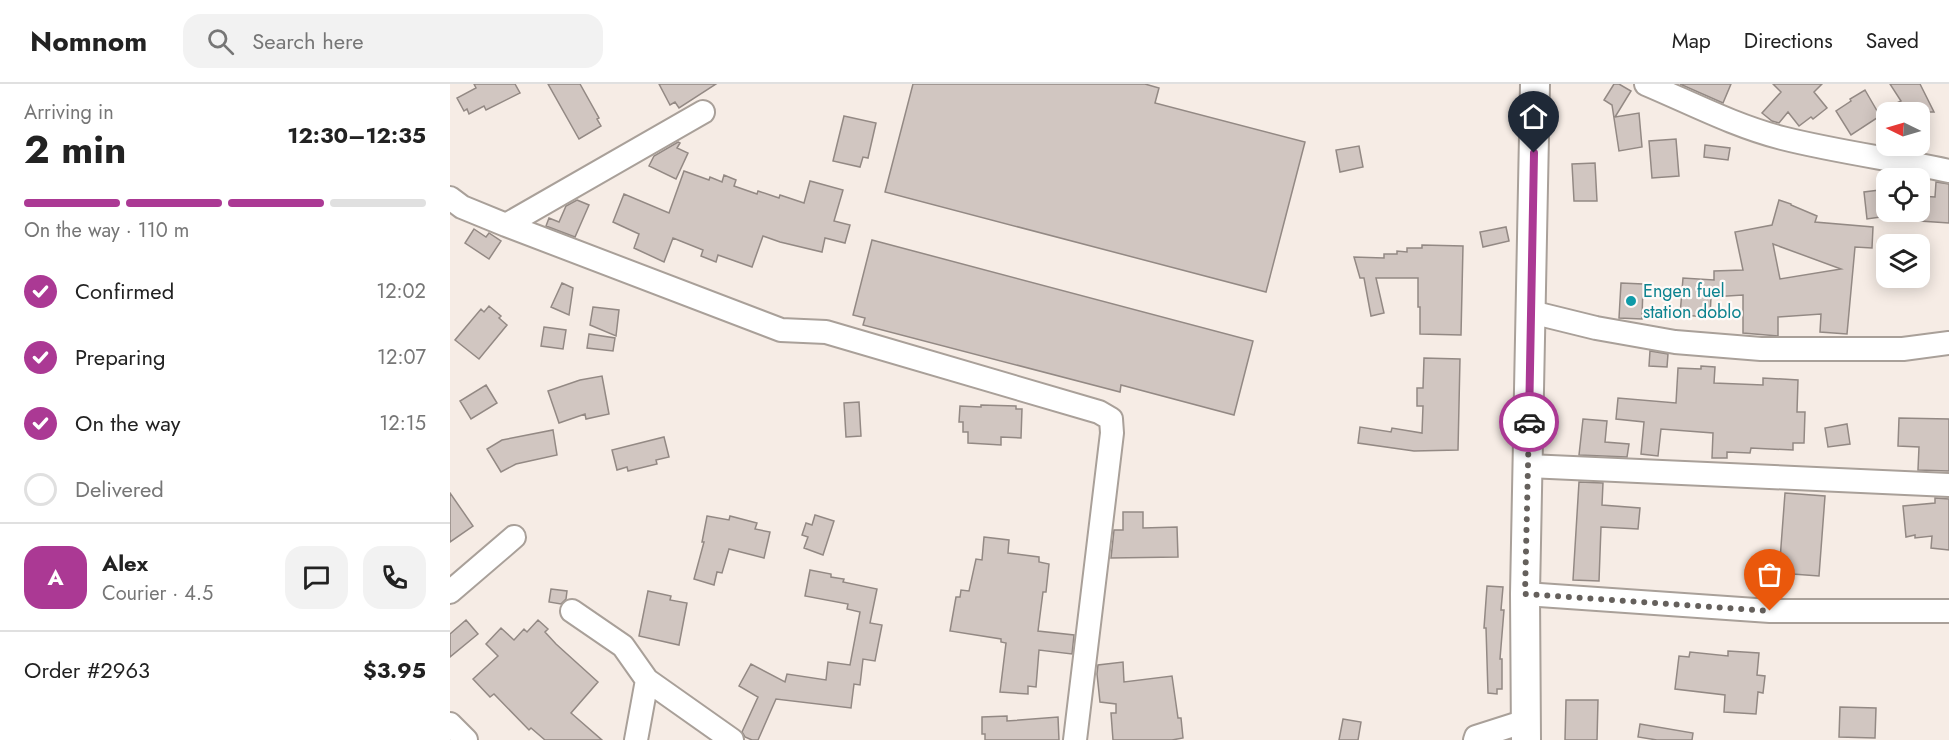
<!DOCTYPE html>
<html lang="en">
<head>
<meta charset="utf-8">
<style>
	:root { --surface:#fff; --page:#f2f2f2; --text:#222; --muted:#767676; --line:#e0e0e0; --accent:#ab3994 }
	body { margin:0; font-family:Jost,sans-serif; background:var(--page); color:var(--text); height:100vh; display:flex; flex-direction:column; font-size:22px; white-space:nowrap }
	* { box-sizing:border-box; margin:0 }
	p { font-size:20px; color:var(--muted) }
	.icon { flex:none; width:33px; height:33px; fill:none; stroke:currentColor; stroke-width:2; stroke-linecap:round; stroke-linejoin:round }
	.map { position:relative; flex:1; overflow:hidden }
	.panel { display:flex; flex-direction:column; background:var(--surface); width:450px }
	.panel>* { flex:none }
	.needle { width:39px; rotate:275deg }
	.fabs { position:absolute; left:1426px; top:18px; display:grid; gap:12px }
	.fabs a { display:grid; place-items:center; width:54px; height:54px; border-radius:12px; background:var(--surface); box-shadow:0 3px 15px #0003; font-size:30px }
	.pin { position:absolute; display:grid; place-items:center; width:51px; height:51px; color:#fff; margin:-62px -26px; border-radius:50% 50% 50% 0; rotate:-45deg; box-shadow:0 0 6px #0007 }
	.pin .icon { rotate:45deg }
	.courier { position:absolute; display:grid; place-items:center; width:60px; height:60px; margin:-30px; border:4px solid #ab3994; border-radius:50%; background:#fff; color:#222; box-shadow:0 2px 8px #0007 }
	.summary em { font-style:normal; font-weight:700 }
	.summary div { display:flex; flex-direction:column-reverse }
	.summary { display:flex; align-items:center; justify-content:space-between; height:102px; padding:0 24px }
	h1 { font-size:39px; font-weight:700; line-height:45px }
	.bar { display:grid; grid-template-columns:repeat(4,1fr); gap:9px 6px; align-content:center; height:72px; padding:0 24px }
	.bar i { height:8px; border-radius:4px; background:var(--line) }
	.bar .active { background:var(--accent) }
	.bar p { grid-column:span 4 }
	.line { display:flex; align-items:center; gap:15px; padding:0 24px; border-top:2px solid var(--line) }
	.line div { flex:1 }
	.round { display:grid; place-items:center; flex:none; width:63px; height:63px; border-radius:18px; background:var(--page) }
	ol { padding:0 24px; list-style:none }
	li { display:flex; align-items:center; gap:18px; height:66px }
	li p { margin-inline-start:auto }
	li .icon { padding:6px; border-radius:50%; background:var(--accent); color:#fff; stroke-width:4 }
	li:last-child { color:var(--muted) }
	li i { width:33px; height:33px; border:3px solid var(--line); border-radius:50% }
	header { display:flex; align-items:center; gap:36px; box-sizing:border-box; height:84px; padding:0 30px; background:var(--surface); border-bottom:2px solid var(--line) }
	header strong { font-size:28px }
	nav { display:flex; gap:33px; margin-inline-start:auto; font-size:21px }
	.search { width:420px; height:54px; background:var(--page); display:flex; align-items:center; gap:15px; box-sizing:border-box; padding:0 21px; border-radius:18px; color:var(--muted); font-size:22px }
	main { display:flex; flex:1; min-height:0 }
	.map>svg:first-child { display:block }
</style>
</head>
<body>
<header>
<strong>Nomnom</strong>
<div class="search"><svg class="icon" aria-label="search" viewBox="0 0 24 24"><circle cx="10" cy="10" r="6"/><path d="M15 15l6 6"/></svg>Search here</div>
<nav><a>Map</a><a>Directions</a><a>Saved</a></nav>
</header>
<main>
<section class="panel">
<div class="summary"><div><h1>2 min</h1><p>Arriving in</p></div><em>12:30–12:35</em></div>
<div class="bar"><i class="active"></i><i class="active"></i><i class="active"></i><i></i><p>On the way · 110 m</p></div>
<ol>
<li><svg class="icon" aria-label="check" viewBox="0 0 24 24"><path d="M5 12l5 5 9-10"/></svg>Confirmed<p>12:02</p></li>
<li><svg class="icon" aria-label="check" viewBox="0 0 24 24"><path d="M5 12l5 5 9-10"/></svg>Preparing<p>12:07</p></li>
<li><svg class="icon" aria-label="check" viewBox="0 0 24 24"><path d="M5 12l5 5 9-10"/></svg>On the way<p>12:15</p></li>
<li><i></i>Delivered</li>
</ol>
<div class="line" style="height:108px"><b class="round" style="background:var(--accent);color:#fff">A</b><div><b>Alex</b><p>Courier · 4.5</p></div><a class="round"><svg class="icon" aria-label="chat" viewBox="0 0 24 24"><path d="M4 5h16v11H9l-5 4z"/></svg></a><a class="round"><svg class="icon" aria-label="phone" viewBox="0 0 24 24"><path d="M5 4h4l2 5-3 2q2 4 5 5l2-3 5 2v4C11 20 4 13 5 4z"/></svg></a></div>
<div class="line" style="height:78px"><div>Order #2963</div><b>$3.95</b></div>
</section>
<div class="map">
<svg width="1499" height="656" viewBox="0 0 1499 656">
	<rect width="100%" height="100%" fill="#f6ece5"/>
	<path fill="#d1c6c1" stroke="#938984" stroke-width="1.5" fill-rule="evenodd" d="M24 0H65L70 9 36 26 34 22 19 30 17 25 14 27 7 14 26 4Z
		M98 0H130L149 34 147 35 151 42 129 55Z
		M209 0H266L229 24 225 18 220 21Z
		M463 0H695L709 4 705 19 855 58 816 208 435 108Z
		M1164 0H1169L1181 7 1165 33 1189 29 1192 63 1169 67 1162 21 1154 16Z
		M1230 0H1281L1273 19Z
		M1323 0H1372L1364 8 1377 24 1363 35 1361 33 1349 42 1338 28 1329 39 1322 37 1312 29 1331 8Z
		M1440 0H1470L1484 28H1428L1451 17Z
		M1415 6 1430 32 1401 51 1386 27 1401 17 1400 15Z
		M394 32 426 39 418 74 413 73 410 83 383 77Z
		M1226 55 1229 92 1202 94 1199 57Z
		M228 58 230 59 227 64 238 69 226 95 199 82 204 72Z
		M1255 61 1280 64 1278 76 1254 73Z
		M909 62 913 83 890 88 886 66Z
		M1145 79 1147 117H1124L1122 80Z
		M234 87 259 96 260 93 272 98 274 91 286 96 284 102 307 110 308 107 329 114 330 111 354 119 360 97 393 106 384 137 400 141 395 159 375 154 372 168 330 158 313 152 302 183 268 171 266 178 251 172 253 166 223 154 214 178 184 164 189 150 163 138 174 110 219 129Z
		M1486 98 1499 100V139L1470 137V112L1485 113Z
		M1437 105V132L1417 135 1414 108Z
		M127 116 139 121 125 153 96 142 99 134 109 138 116 122Z
		M1329 116 1341 120V121L1367 132 1365 138 1423 143 1422 164 1405 163 1397 250 1370 248 1371 230 1328 233V252L1293 249V211L1261 213 1260 233 1230 231 1233 194 1264 196V187L1293 186 1285 148 1322 141ZM1323 160 1391 185 1330 195Z
		M1056 143 1059 157 1033 163 1030 148Z
		M24 145 36 153 39 149 51 157 39 175 15 159Z
		M422 156 803 257 784 331 671 301 670 308 413 241 415 234 403 231Z
		M972 161 1013 162 1011 251 970 250V223H968V194H926L934 229 921 232 914 194H910L904 173 934 174V170H947V167L957 168V164H972Z
		M112 199 123 204 119 231 101 223Z
		M1171 199 1193 200 1192 235 1169 234Z
		M39 222 51 232 49 234 57 241 29 275 5 256 31 225 34 228Z
		M143 223 169 226 166 252 140 241Z
		M94 243 116 246 113 265 91 262Z
		M139 250 165 254 163 267 137 264Z
		M1200 267 1218 270 1217 283 1199 282Z
		M974 274 1010 275 1008 366 964 367 908 359 910 343 941 348 942 344 972 349 973 322H967V304H973Z
		M1251 282 1265 283 1264 299 1313 301V294L1348 296 1347 328H1355L1354 359H1343V366L1301 364 1300 369 1277 368V374H1262L1263 349 1211 345 1208 372 1191 370 1194 338 1166 335 1168 314 1226 319 1228 284 1251 285Z
		M152 292 159 330 136 335 135 330 109 339 98 307 130 296Z
		M36 301 47 319 21 335 10 317Z
		M409 318 411 352 396 353 394 319Z
		M531 321 566 322V325H572L571 354 551 353V361L518 359V348H513V338H509L510 322 531 323Z
		M1449 334 1499 335V387L1468 386 1469 363 1448 362Z
		M1133 335 1157 337 1155 358 1179 360 1177 373 1129 371Z
		M1397 340 1400 360 1378 363 1375 344Z
		M103 346 107 371 66 380 51 388 37 365 52 356Z
		M214 353 219 373 206 376 207 380 178 387 177 383 167 386 162 366Z
		M1129 398 1153 399 1152 421 1190 424 1188 445 1151 443 1149 497 1123 496Z
		M0 409 23 442 0 458Z
		M1335 409 1375 412 1369 492 1329 489Z
		M1485 414 1499 415V466L1481 464 1482 452 1465 454V451L1456 453 1453 422 1485 419Z
		M673 428H693V444L727 443 728 473 661 474 664 446H673Z
		M365 431 384 437 373 471 354 464 358 453 352 451 356 439 362 441Z
		M257 432 279 436 280 432 307 439 305 445 320 448 314 474 279 465 272 489 267 488 264 501 244 495 254 458H252Z
		M534 453 559 456 558 469 589 473V478L599 480 596 508H593L588 547 624 551 622 570 589 566 586 603 578 602V610L550 608 556 559 551 558V555L500 547 506 513H510L511 506 519 507 526 475 532 476Z
		M360 486 381 490V493L394 495 393 498 427 505 420 539 432 541 425 577 413 575 410 601 404 600 401 624 326 615 308 656H302L295 653 292 648 308 613 289 602 301 580 335 598 337 590 376 596 378 578 400 581 410 528 397 525 398 520 355 512Z
		M1037 502 1053 503 1051 526H1054L1050 575H1052V605H1047V610L1038 609 1036 544H1034Z
		M101 505 117 507 116 515 111 520 99 518Z
		M198 507 221 512 220 516 237 519 229 561 189 552Z
		M16 536 28 550 0 573V550Z
		M88 536 98 545 95 548 106 560 148 598 121 629 152 656H95L81 644 79 646 44 610 40 613 23 595 48 572 36 560 51 544 64 556 74 545 77 548Z
		M1278 567 1309 569 1307 591 1315 592 1313 609 1308 608 1306 630 1274 628 1275 611 1225 605 1229 572 1239 573 1240 568 1278 572Z
		M673 578 674 598 722 592 728 634H731L733 654 722 656H663L661 629H666V620L650 618 647 590 648 581Z
		M1116 616H1148L1147 656H1115Z
		M1390 623 1426 624 1425 654 1389 653Z
		M557 632V637L608 633 609 656H535V650H532V633Z
		M893 635 911 638 908 656H889Z
		M1190 640 1243 649 1242 656H1207L1188 653Z"/>
	<g fill="none" stroke-linecap="round" stroke-linejoin="round">
		<defs>
			<path id="minor" d="M1196 0C1241 19 1285 42 1332 54 1387 68 1444 75 1499 87
				M0 114 12 123 56 141 331 246 376 248 649 328 661 335 662 349 625 656
				M56 141 253 28
				M1081 228 1146 244 1225 258 1311 265H1453L1499 259
				M1078 382 1499 401
				M0 508 64 453
				M1075 510 1320 527H1499
				M122 527 173 562 197 596 282 656
				M0 640 16 656
				M186 656 197 596
				M1025 656 1026 653 1076 637"/>
			<path id="major" d="M1076 656 1075 510 1085 0"/>
		</defs>
		<use href="#minor" stroke="#a9a099" stroke-width="26"/>
		<use href="#major" stroke="#a9a099" stroke-width="32"/>
		<use href="#minor" stroke="#fff" stroke-width="22"/>
		<use href="#major" stroke="#fff" stroke-width="28"/>
	</g>
	<g fill="none" stroke-linecap="round" stroke-linejoin="round">
		<path stroke="#65605c" stroke-width="6" stroke-dasharray="0 10.8" d="M1079 338 1075 510 1320 527"/>
		<path stroke="#ab3994" stroke-width="8" d="M1079 338 1084 69"/>
	</g>
	<circle fill="#0f9aa8" stroke="#fefaf8" stroke-width="2" cx="1181" cy="217" r="6"/>
	<g text-anchor="middle" dominant-baseline="central" stroke-width="4.5" stroke-linejoin="round" paint-order="stroke">
		<g font-size="18" fill="#0d838f" stroke="#fefaf8" text-anchor="start">
			<text x="1193" y="207">Engen fuel<tspan x="1193" dy="21">station doblo</tspan></text>
		</g>
	</g>
</svg>
<div class="fabs">
<a><svg class="needle" viewBox="-14 -14 28 28"><path d="M0-13l5 13h-10z" fill="#e53935"/><path d="M0 13l5-13h-10z" fill="#767676"/></svg></a>
<a><svg class="icon" aria-label="locate" viewBox="0 0 24 24"><circle cx="12" cy="12" r="6"/><path d="M12 2v4M12 18v4M2 12h4M18 12h4"/></svg></a>
<a><svg class="icon" aria-label="layers" viewBox="0 0 24 24"><path d="M12 4l9 5-9 5-9-5zM3 14l9 5 9-5"/></svg></a>
</div>
<div class="pin" style="left:1320px;top:527px;background:#ea580c"><svg class="icon" aria-label="bag" viewBox="0 0 24 24"><path d="M5 8h14l-1 12H6zM9 8a3 3 0 0 1 6 0"/></svg></div>
<div class="pin" style="left:1084px;top:69px;background:#1f2937"><svg class="icon" aria-label="home" viewBox="0 0 24 24"><path d="M3 11l9-7 9 7M6 9v11h12V9"/></svg></div>
<div class="courier" style="left:1079px;top:338px"><svg class="icon" aria-label="car" viewBox="0 0 24 24"><path d="M5 17H2v-5l4-1 3-4h7l3 4 3 1v5h-3M9 17h6M6 11h13"/><circle cx="7" cy="17" r="2"/><circle cx="17" cy="17" r="2"/></svg></div>
</div>
</main>
</body>
</html>
